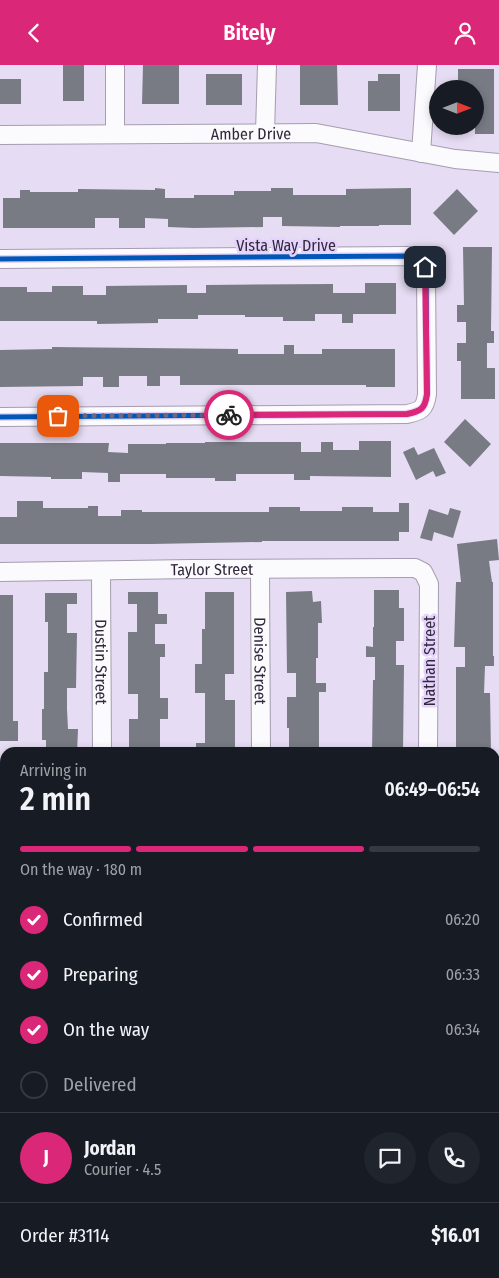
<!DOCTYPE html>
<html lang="en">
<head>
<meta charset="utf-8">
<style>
	:root { --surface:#171b24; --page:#20242c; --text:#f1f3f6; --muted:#9ea1a6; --line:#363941; --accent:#db2777 }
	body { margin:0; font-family:"Fira Sans Condensed",sans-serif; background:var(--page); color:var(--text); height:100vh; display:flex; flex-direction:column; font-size:19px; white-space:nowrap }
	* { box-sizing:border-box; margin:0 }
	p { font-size:16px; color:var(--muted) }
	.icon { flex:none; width:28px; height:28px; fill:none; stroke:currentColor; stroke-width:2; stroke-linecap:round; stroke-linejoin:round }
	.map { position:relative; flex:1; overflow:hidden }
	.panel { position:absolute; left:0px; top:682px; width:500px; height:531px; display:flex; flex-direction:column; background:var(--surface); border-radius:15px 15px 0 0; box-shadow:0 2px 8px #0003 }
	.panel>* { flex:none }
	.needle { width:32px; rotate:90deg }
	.fabs { position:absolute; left:429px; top:15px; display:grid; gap:10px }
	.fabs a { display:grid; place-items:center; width:55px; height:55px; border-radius:50%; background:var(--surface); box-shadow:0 2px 8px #0003; font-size:25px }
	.pin { position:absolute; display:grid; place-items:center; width:42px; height:42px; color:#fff; margin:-21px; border-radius:10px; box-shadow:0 2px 8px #0006 }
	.courier { position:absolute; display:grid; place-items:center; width:50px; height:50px; margin:-25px; border:4px solid #db2777; border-radius:50%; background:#fff; color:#222; box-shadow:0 1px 6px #0007 }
	.head em { font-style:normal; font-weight:600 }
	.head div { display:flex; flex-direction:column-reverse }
	.head { display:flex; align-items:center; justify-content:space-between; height:85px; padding:0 20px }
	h1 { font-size:32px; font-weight:600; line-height:38px }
	.bar { display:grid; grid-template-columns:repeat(4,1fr); gap:8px 5px; align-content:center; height:60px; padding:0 20px }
	.bar i { height:6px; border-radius:4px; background:var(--line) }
	.bar .selected { background:var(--accent) }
	.bar p { grid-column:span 4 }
	.line { display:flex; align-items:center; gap:12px; padding:0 20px; border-top:1px solid var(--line) }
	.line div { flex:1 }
	.round { display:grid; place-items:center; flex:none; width:52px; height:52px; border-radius:26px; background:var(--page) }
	ol { padding:0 20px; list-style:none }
	li { display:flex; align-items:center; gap:15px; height:55px }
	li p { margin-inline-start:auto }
	li .icon { padding:5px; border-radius:50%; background:var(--accent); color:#fff; stroke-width:4 }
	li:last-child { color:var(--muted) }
	li i { width:28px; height:28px; border:2px solid var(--line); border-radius:50% }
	header { display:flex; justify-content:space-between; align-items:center; height:65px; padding:0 20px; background:var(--accent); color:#fff; font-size:22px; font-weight:600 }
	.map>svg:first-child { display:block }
</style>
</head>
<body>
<header><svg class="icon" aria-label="back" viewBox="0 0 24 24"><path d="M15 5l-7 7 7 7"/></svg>Bitely<svg class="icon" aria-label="person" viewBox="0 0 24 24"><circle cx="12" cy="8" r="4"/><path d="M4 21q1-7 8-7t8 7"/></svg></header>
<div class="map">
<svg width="499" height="1213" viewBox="0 0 499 1213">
	<rect width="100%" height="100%" fill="#e6dcf3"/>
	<path fill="#787b84" d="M63 0H84V36H63Z
		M143 0H179V39H142Z
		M300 0H337L338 40H300Z
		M458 4H494V69H475V24H458Z
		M206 9H242V40H206Z
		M378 9H400V46H368V16H378Z
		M0 14H21V39H0Z
		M155 123 165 124V133H194V130H234V126H271V123H293V130H346V124L411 123V160H379V161H340V162L282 161V152H263V162L194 163 168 162V154L145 153V163H119V153H95V163H3V133H20V125H30V127H78V124L155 125Z
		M457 124 478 146 454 170 433 148Z
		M463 182H492L491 266H494V278H487V303H495V334H461V296H457V278H466V257H457V240H464Z
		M365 218H396V249H353V258H342V249H315V256H283V252H245V250H198V254H158V258L97 259V256H0V222H27V227H52V221H83V230H106V221L187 220V228H206V220L333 219V228H365Z
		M284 280H294V289H322V284H395V322H366V320H180V311H160V321H147V311H119V322H103V312H83V321L0 322V285L52 284V282L238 284V289H284Z
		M465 354 491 379 470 402 444 377Z
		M359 376H391V412L310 411V415H294V409H236V416H215V413H166V409H120V417H108V408L82 407V414H51V412L0 411V378H109L108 387 128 388V379H166V378H205V377H301V387H321V377H333V385H359Z
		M414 382 418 390 434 383 446 408 436 412 433 406 416 415 403 387Z
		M17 436H43V443H88V441H98V451H121V445H142V447H269V442H300V446H342V442H373V447H399V438H409V467H399V476H262V477L152 479H0V452H17Z
		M450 443 461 446 453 473 434 467 432 476 420 473 429 444 448 450Z
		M497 474 499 495 489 496 492 517H493V591H494V601H485L484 628H490L491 688H456V602H465V582H454L456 517H461L457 479Z
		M374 525H399V543H404V576H396V600H404L403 688H372L373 615H375V592H366V581L373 582V562H374Z
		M312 526 313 537 321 536 322 558H318V593H316V618H326V627H319V688H289V663H287V632H296V608H287L286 527Z
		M128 527H158V549H167V559H155V579H165V592H160V633H168V654H160V688H129V654H138V629H128V567H137V539H128Z
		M205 527H234V609H225V635H235V686H226V688H196V678H205V628H195V599H202V564H205Z
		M45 528H77V539H67V568H77L76 623H67V644L68 664H78L77 688H46V675H42V644H44V607H48V557H45Z
		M0 530H13V656H18V676H0Z"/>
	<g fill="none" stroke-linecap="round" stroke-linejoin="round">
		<defs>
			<g id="minor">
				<path d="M115 0V69"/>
				<path d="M265 68 267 0"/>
				<path id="s1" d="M0 70 316 68 455 94 499 98"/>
				<path d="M421 88 427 0"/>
				<path d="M0 194 406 191C420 193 424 195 426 210L427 329C425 344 421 346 407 349L0 352"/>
				<path id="s2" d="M260 505 261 688"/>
				<path id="s3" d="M101 506 102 688"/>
				<path id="s4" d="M0 507 191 504 401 503H415L423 507 429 519 428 688"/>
				<path d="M0 972H5"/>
				<path d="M0 1163H5"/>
				<path d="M401 1209 402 1213"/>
				<path d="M176 1213V1209"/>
				<path d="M320 1213V1209"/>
				<path d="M430 1213V1209"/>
				<path d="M456 1213V1209"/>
				<path d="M483 1213V1209"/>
			</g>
		</defs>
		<use href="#minor" stroke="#a69db0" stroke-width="20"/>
		<use href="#minor" stroke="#fbfafd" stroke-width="18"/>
		<defs>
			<path id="cycleway" d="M0 194 406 191C420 193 424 195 426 210L427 329C425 344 421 346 407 349L0 352"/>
		</defs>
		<use href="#cycleway" stroke="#e5d3fc" stroke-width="8"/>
		<use href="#cycleway" stroke="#0057b8" stroke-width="5"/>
	</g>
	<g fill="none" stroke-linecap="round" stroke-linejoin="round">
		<path stroke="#70677b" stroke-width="5" stroke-dasharray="0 9" d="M58 351 229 350"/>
		<path stroke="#db2777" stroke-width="6" d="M229 350 407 349C421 346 425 344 427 329L425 202"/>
	</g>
	<g text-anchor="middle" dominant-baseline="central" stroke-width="5" stroke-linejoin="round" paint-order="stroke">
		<g font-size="16" fill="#31283b" stroke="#e5d3fc">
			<text stroke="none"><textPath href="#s1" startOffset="251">Amber Drive</textPath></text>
			<text x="286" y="180">Vista Way Drive</text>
			<text stroke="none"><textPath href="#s4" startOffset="212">Taylor Street</textPath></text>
			<text stroke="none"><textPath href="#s2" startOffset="91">Denise Street</textPath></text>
			<text transform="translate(429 596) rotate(-90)">Nathan Street</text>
			<text stroke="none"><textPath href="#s3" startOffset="91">Dustin Street</textPath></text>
		</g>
	</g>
</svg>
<div class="fabs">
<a><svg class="needle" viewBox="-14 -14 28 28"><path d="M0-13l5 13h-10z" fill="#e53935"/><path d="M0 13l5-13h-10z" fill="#9ea1a6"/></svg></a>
</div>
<div class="pin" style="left:58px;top:351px;background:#ea580c"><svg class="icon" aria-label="bag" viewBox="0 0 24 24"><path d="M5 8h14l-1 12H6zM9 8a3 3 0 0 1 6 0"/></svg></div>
<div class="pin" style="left:425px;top:202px;background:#1f2937"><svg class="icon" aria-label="home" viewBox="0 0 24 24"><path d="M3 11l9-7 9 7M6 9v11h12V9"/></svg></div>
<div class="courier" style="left:229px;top:350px"><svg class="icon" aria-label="bike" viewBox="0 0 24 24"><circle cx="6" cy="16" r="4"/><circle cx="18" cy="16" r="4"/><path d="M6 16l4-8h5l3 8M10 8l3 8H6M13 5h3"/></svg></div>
<section class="panel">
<div class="head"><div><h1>2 min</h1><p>Arriving in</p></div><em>06:49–06:54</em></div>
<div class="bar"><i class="selected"></i><i class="selected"></i><i class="selected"></i><i></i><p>On the way · 180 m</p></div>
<ol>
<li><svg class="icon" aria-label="check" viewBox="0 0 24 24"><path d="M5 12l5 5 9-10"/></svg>Confirmed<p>06:20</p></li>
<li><svg class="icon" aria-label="check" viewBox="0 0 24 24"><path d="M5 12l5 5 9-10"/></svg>Preparing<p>06:33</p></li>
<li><svg class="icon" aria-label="check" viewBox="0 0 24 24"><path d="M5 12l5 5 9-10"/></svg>On the way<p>06:34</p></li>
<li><i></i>Delivered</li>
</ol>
<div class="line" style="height:90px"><b class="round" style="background:var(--accent);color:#fff">J</b><div><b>Jordan</b><p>Courier · 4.5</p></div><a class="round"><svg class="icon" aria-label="chat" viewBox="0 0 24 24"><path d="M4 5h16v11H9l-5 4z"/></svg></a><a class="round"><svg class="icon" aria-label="phone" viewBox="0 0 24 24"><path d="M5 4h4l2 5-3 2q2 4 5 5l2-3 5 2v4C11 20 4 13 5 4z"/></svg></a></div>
<div class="line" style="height:65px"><div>Order #3114</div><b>$16.01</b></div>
</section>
</div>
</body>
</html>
